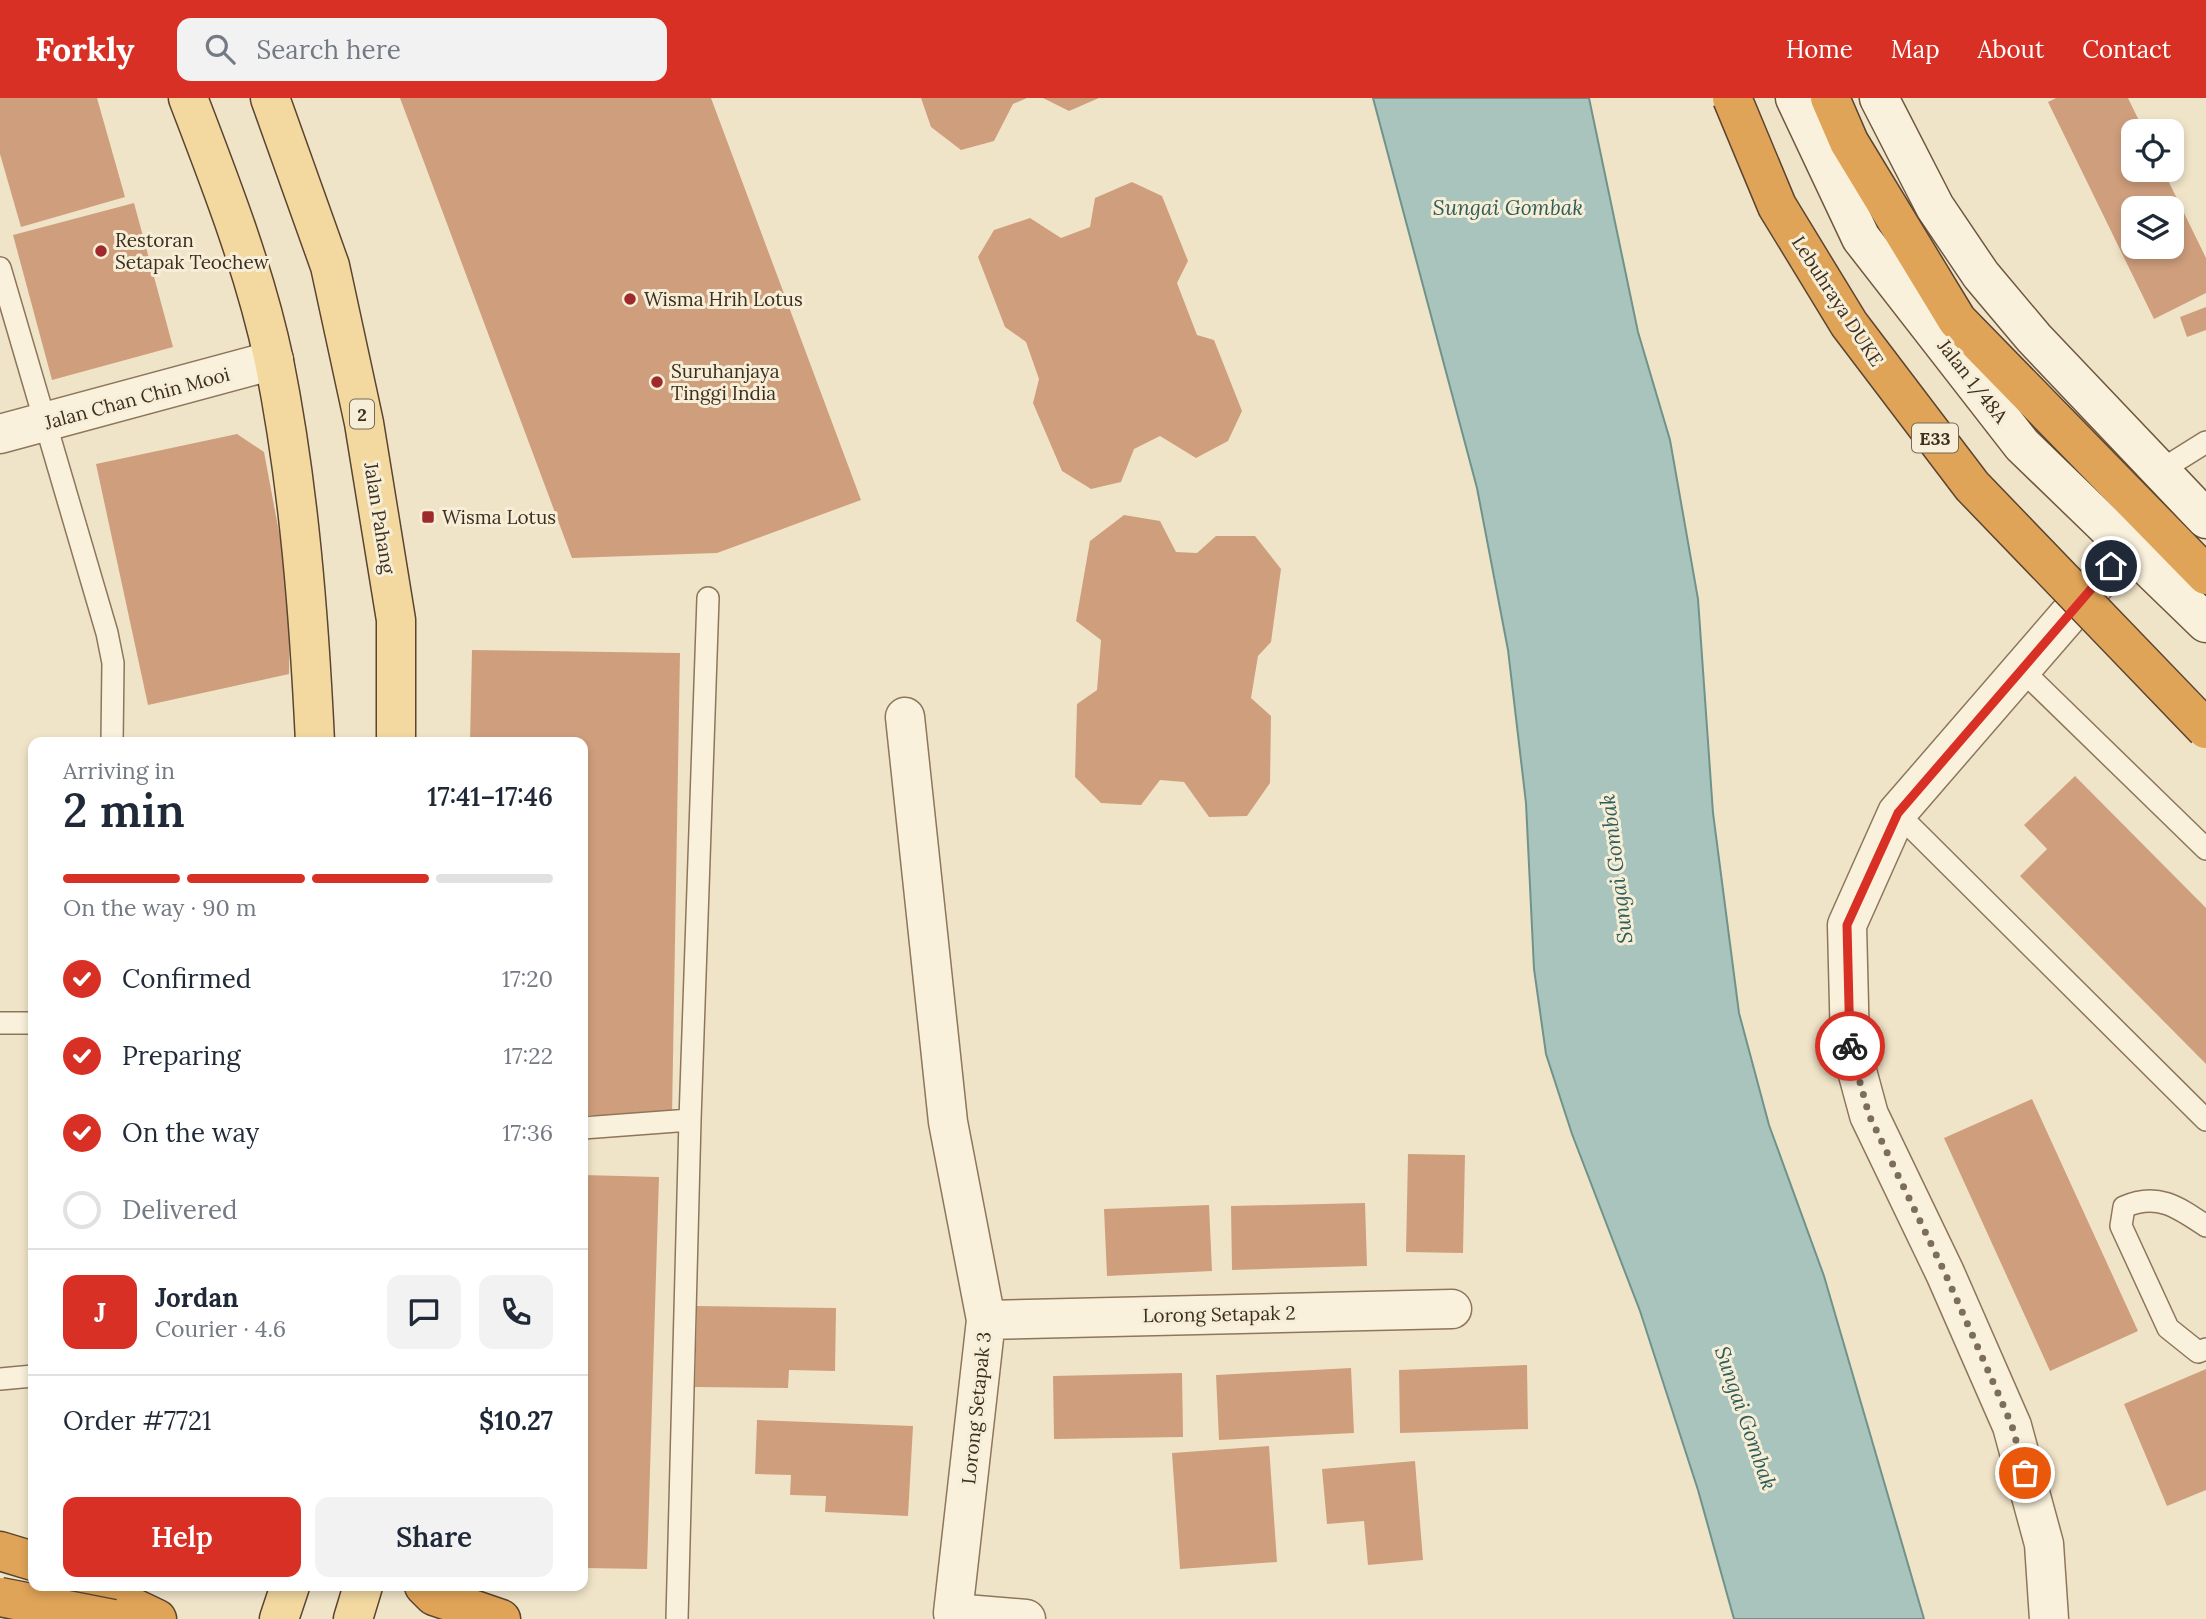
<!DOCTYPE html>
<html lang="en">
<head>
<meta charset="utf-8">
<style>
	:root { --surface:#fff; --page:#f2f2f3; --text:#1f2937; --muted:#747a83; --line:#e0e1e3; --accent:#d93025 }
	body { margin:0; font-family:Lora,serif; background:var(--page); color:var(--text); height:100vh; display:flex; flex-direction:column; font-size:26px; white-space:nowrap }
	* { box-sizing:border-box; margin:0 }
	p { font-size:23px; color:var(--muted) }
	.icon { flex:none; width:38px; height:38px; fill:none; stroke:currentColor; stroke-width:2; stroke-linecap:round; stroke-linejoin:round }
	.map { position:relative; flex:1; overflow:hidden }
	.drawer { position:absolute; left:28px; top:639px; width:560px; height:854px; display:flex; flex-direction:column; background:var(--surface); border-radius:14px; box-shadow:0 4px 10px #0003 }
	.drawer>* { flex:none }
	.controls { position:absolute; left:2121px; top:21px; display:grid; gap:14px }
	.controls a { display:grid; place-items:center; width:63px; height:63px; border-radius:14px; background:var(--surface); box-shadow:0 4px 10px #0003; font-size:35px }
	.pin { position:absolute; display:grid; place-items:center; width:60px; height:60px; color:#fff; margin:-30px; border:4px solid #fff; border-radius:50%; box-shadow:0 2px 7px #0007 }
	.courier { position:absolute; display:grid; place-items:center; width:70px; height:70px; margin:-35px; border:5px solid #d93025; border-radius:50%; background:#fff; color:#222; box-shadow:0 2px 9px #0007 }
	.overview em { font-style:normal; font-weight:600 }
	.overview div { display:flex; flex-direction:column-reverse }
	.overview { display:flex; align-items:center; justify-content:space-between; height:119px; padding:0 35px }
	h1 { font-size:46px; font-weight:600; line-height:52px }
	.bar { display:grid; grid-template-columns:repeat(4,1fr); gap:10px 7px; align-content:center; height:84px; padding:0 35px }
	.bar i { height:9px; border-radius:5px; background:var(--line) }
	.bar .current { background:var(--accent) }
	.bar p { grid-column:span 4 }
	.line { display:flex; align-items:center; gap:18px; padding:0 35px; border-top:2px solid var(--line) }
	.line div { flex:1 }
	.round { display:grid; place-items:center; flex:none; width:74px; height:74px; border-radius:14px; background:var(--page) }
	ol { padding:0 35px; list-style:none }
	li { display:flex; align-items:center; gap:21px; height:77px }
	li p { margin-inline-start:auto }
	li .icon { padding:7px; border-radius:50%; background:var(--accent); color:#fff; stroke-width:4 }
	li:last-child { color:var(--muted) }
	li i { width:38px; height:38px; border:4px solid var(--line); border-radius:50% }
	.action { display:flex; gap:14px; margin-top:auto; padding:14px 35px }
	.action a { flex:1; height:80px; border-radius:14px; background:var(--accent); color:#fff; font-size:28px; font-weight:600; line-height:80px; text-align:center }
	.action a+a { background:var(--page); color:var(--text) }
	header { display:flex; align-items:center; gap:42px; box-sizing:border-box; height:98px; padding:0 35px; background:var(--accent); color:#fff }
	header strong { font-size:33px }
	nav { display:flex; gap:38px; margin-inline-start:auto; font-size:24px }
	.search { width:490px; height:63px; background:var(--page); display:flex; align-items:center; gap:18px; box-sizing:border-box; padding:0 24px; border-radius:14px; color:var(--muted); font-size:26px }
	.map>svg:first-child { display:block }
</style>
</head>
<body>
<header>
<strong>Forkly</strong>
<div class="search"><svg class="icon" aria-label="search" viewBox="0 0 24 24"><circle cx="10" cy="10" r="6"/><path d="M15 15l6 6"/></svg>Search here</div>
<nav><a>Home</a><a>Map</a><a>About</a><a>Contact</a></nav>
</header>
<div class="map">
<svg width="2206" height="1521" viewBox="0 0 2206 1521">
	<rect width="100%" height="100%" fill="#f0e4c8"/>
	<path fill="#a9c4bc" stroke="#6f938a" stroke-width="2" d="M1373 0H1589L1638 234 1670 342 1698 501 1713 715 1739 915 1769 1027 1824 1178 1924 1521H1734L1698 1392 1640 1213 1572 1036 1546 956 1534 871 1526 705 1508 552 1477 390Z"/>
	<path fill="#cf9f7d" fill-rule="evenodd" d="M0 0H97L125 99 21 129 0 56Z
		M400 0H711L861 402 717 455 572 460Z
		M921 0H1027L1013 6 994 43 961 52 931 29Z
		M1043 0H1099L1069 13Z
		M2056 0H2128L2144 33H2133V72H2163L2206 160V195L2154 221 2048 4ZM2133 110H2172V149H2133Z
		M1132 84 1162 98 1188 163 1177 185 1197 237 1214 242 1242 313 1228 343 1196 360 1160 338 1134 351 1121 384 1091 391 1062 373 1033 305 1039 281 1026 244 1005 229 978 159 994 132 1030 120 1061 140 1090 129 1095 100Z
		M134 105 173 249 52 282 13 137Z
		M2206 209V232L2187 239 2180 219Z
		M237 336 264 354 290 493 289 576 148 607 96 366Z
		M1124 417 1160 423 1176 454 1197 455 1216 438H1255L1281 471 1271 544 1258 558 1251 600 1271 618 1270 685 1247 718 1209 719 1184 684 1160 682 1141 707 1101 705 1075 679 1077 606 1097 592 1101 542 1076 523 1090 443Z
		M472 552 680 555 672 1019 583 1017V644H470Z
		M2075 678 2206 810V966L2020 778 2047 751 2024 727Z
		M2032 1001 2138 1233 2050 1273 1944 1040Z
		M1408 1056 1465 1057 1463 1155 1406 1154Z
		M583 1077 659 1079 647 1471 583 1470Z
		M1365 1105 1367 1168 1232 1172 1231 1108Z
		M1209 1107 1212 1173 1107 1178 1104 1111Z
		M697 1208 836 1210 835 1273 789 1272 788 1290 695 1289Z
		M1527 1267 1528 1331 1400 1335 1399 1272Z
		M1351 1270 1354 1335 1219 1342 1216 1277Z
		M2206 1271V1392L2167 1408 2124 1306Z
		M1182 1275 1183 1339 1054 1341 1053 1278Z
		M757 1322 913 1328 908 1418 825 1414 826 1398 790 1397 791 1377 755 1376Z
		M1269 1348 1277 1464 1180 1471 1172 1355Z
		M1415 1363 1423 1462 1368 1467 1364 1423 1327 1426 1322 1371Z"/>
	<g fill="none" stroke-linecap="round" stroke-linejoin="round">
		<defs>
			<path id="lane" d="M0 170 107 535 113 565 112 644
				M2158 374 2206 344
				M2021 571 2206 751
				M1897 715 2206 1022
				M0 925H33
				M583 1030 690 1022
				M2206 1128C2178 1109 2157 1094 2124 1109L2121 1128 2168 1230 2198 1254 2206 1251
				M0 1281 33 1278
				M0 1520 4 1521
				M677 1521 690 1022 708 500"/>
			<path id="street" d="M0 336 274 262
				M905 619 948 1024 986 1222 953 1515 956 1521
				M986 1222 1452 1211
				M953 1515 1026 1521
				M2049 1521 2044 1446 2012 1328 1945 1175 1869 1017 1850 947 1847 827 1897 715 2129 447"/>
			<path id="secondary" d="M1795 0 1861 140 2022 347 2206 525
				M1879 0 1935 109 1981 177 2034 240 2206 421"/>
			<path id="primary" d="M188 0C221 86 255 173 274 263 299 388 309 517 315 644
				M270 0 330 168 364 325 396 522V644
				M279 1521 290 1488
				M353 1521 363 1488"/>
			<path id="highway" d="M1830 0 1849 44 1957 222 2206 477
				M0 1453 33 1463
				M88 1488 157 1521
				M424 1488 434 1498 501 1521"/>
		</defs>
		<use href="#lane" stroke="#8d765c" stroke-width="24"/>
		<use href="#street" stroke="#8d765c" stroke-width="41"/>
		<use href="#secondary" stroke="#6f573f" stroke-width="41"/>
		<use href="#primary" stroke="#5b4430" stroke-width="41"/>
		<use href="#highway" stroke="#5b4430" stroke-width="41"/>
		<use href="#lane" stroke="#faf1dc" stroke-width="21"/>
		<use href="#street" stroke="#faf1dc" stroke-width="38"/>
		<use href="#secondary" stroke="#faf1dc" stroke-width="38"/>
		<use href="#primary" stroke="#f3d9a0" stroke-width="38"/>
		<use href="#highway" stroke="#e0a458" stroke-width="38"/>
		<defs>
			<path id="highway-bridge" d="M1732 0 1777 108 1849 226 1972 388 2206 631
				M0 1499 113 1521"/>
		</defs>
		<use href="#highway-bridge" stroke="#5b4430" stroke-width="41" stroke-linecap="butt"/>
		<use href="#highway-bridge" stroke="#e0a458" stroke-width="38"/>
	</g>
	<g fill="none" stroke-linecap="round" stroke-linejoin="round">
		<path stroke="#7c6e5b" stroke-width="7" stroke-dasharray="0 12.6" d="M1850 948 1869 1017 1945 1175 2001 1302 2012 1328 2025 1375"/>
		<path stroke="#d93025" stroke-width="9" d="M1850 948 1847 827 1898 715 2111 468"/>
	</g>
	<g fill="#9e2a2b" stroke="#f7eed8" stroke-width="2.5">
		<circle cx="101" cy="153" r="7"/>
		<circle cx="630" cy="201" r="7"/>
		<circle cx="657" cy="284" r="7"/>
		<rect x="421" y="412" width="14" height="14" rx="3.5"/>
	</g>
	<g text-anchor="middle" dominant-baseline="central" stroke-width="6" stroke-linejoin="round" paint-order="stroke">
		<g fill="#f7eed8" stroke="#756857" stroke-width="2">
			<rect x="350" y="301.5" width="24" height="29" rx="5"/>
			<rect x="1912" y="325.5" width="46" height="29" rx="5"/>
		</g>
		<g font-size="18" font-weight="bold" fill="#3d2e20">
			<text x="362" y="316">2</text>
			<text x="1935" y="340">E33</text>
		</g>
		<g font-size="19" fill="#3d2e20" stroke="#f7eed8" text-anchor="start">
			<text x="115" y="142">Restoran<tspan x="115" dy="22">Setapak Teochew</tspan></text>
			<text x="644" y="201">Wisma Hrih Lotus</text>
			<text x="671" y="273">Suruhanjaya<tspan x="671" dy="22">Tinggi India</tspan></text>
			<text x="442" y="419">Wisma Lotus</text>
		</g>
		<g font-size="19" fill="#3d2e20" stroke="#f7eed8">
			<text transform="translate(1838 203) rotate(57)">Lebuhraya DUKE</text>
			<text transform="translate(1973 283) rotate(52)">Jalan 1/48A</text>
			<text transform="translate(137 300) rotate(-15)">Jalan Chan Chin Mooi</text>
			<text transform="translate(380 420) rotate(81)">Jalan Pahang</text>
			<text transform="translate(1219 1216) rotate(-1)">Lorong Setapak 2</text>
			<text transform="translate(976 1310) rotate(-84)">Lorong Setapak 3</text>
		</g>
		<g font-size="21" font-style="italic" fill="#2f5d5a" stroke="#f7eed8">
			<text x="1508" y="109">Sungai Gombak</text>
			<text transform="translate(1616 771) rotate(-97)">Sungai Gombak</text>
			<text transform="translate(1746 1320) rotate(71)">Sungai Gombak</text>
		</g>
	</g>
</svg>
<div class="controls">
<a><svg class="icon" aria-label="locate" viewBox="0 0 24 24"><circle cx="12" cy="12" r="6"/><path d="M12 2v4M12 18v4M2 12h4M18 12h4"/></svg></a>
<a><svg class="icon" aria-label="layers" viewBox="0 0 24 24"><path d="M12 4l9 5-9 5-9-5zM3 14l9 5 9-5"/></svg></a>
</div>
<div class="pin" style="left:2025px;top:1375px;background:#ea580c"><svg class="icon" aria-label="bag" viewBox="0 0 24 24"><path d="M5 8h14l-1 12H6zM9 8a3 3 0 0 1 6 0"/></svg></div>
<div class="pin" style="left:2111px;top:468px;background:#1f2937"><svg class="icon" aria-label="home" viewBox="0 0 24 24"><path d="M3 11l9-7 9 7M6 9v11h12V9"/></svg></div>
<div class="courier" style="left:1850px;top:948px"><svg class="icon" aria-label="bike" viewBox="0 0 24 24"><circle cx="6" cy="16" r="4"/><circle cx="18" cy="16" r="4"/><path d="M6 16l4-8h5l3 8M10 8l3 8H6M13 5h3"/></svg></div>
<section class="drawer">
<div class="overview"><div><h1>2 min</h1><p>Arriving in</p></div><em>17:41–17:46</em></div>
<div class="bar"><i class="current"></i><i class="current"></i><i class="current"></i><i></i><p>On the way · 90 m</p></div>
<ol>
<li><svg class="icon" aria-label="check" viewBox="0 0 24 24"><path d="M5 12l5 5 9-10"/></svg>Confirmed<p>17:20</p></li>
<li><svg class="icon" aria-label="check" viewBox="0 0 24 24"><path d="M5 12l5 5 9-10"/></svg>Preparing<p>17:22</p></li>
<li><svg class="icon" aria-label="check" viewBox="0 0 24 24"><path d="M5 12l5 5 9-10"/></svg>On the way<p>17:36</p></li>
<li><i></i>Delivered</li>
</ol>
<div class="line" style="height:126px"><b class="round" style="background:var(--accent);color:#fff">J</b><div><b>Jordan</b><p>Courier · 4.6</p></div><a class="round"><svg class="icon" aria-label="chat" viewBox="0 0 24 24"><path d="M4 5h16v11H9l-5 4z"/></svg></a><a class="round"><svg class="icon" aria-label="phone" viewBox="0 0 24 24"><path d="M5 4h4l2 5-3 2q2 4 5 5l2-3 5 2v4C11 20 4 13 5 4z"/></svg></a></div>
<div class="line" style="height:91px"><div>Order #7721</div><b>$10.27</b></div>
<div class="action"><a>Help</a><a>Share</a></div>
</section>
</div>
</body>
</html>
